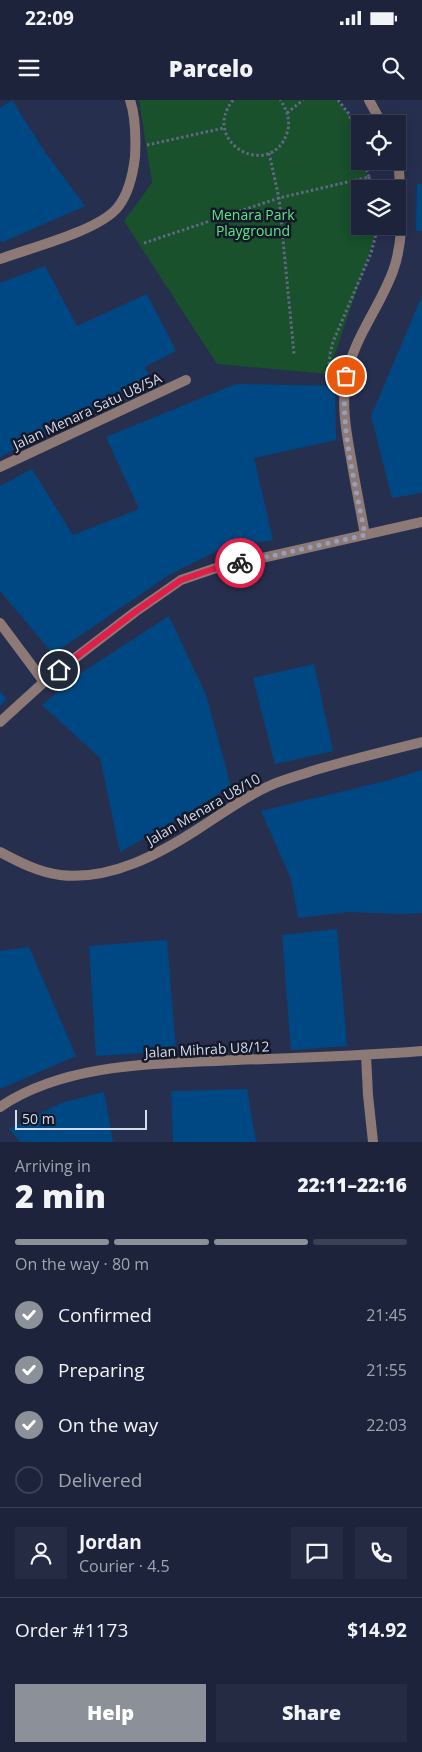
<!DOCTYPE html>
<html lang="en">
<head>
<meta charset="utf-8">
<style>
	:root { --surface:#1d233b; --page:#252b42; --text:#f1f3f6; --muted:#a0a4af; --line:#3b4055; --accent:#8c9099 }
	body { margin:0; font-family:"Open Sans",sans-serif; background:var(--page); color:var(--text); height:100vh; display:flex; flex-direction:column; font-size:19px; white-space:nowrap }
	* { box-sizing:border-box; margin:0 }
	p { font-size:16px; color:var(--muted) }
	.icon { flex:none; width:28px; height:28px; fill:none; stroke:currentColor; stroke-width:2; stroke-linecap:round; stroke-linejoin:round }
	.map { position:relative; height:1042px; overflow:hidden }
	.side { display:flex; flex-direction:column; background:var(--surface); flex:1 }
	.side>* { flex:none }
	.controls { position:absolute; left:351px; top:15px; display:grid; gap:10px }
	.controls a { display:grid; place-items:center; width:55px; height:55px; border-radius:0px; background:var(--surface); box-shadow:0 2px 12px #0003,0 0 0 1px var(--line); font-size:25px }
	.scale { position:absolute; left:15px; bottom:12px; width:132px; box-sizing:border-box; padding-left:5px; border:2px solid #d4dbf0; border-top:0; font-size:14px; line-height:18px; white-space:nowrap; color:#d4dbf0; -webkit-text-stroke:4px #141827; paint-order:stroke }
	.pin { position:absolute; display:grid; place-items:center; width:42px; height:42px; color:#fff; margin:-21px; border:2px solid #fff; border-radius:50%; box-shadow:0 1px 5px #0007 }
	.courier { position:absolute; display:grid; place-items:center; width:50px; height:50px; margin:-25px; border:4px solid #e11d48; border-radius:50%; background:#fff; color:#222; box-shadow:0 1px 6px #0007 }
	.summary em { font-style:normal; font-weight:800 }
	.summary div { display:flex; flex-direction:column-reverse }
	.summary { display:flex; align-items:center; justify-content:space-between; height:85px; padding:0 15px }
	h1 { font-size:32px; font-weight:800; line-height:38px }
	.bar { display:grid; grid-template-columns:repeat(4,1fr); gap:8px 5px; align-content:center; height:60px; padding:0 15px }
	.bar i { height:6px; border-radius:4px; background:var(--line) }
	.bar .on { background:var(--accent) }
	.bar p { grid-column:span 4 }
	.line { display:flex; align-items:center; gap:12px; padding:0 15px; border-top:1px solid var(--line) }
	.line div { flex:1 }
	.round { display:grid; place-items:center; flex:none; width:52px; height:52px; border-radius:0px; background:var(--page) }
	ol { padding:0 15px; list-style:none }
	li { display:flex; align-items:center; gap:15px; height:55px }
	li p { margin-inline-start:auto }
	li .icon { padding:5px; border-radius:50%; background:var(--accent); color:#fff; stroke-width:4 }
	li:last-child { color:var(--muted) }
	li i { width:28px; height:28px; border:2px solid var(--line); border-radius:50% }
	.action { display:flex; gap:10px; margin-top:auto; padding:10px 15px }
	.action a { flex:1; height:58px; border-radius:0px; background:var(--accent); color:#fff; font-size:20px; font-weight:800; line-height:58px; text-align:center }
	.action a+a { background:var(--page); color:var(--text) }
	.status { display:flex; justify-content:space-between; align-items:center; height:35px; padding:0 25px; background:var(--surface); direction:ltr }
	.status svg { height:14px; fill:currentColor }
	header { display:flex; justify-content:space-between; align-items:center; height:65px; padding:0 15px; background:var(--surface); font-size:22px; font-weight:800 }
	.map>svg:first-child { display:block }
</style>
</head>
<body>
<div class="status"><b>22:09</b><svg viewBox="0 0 49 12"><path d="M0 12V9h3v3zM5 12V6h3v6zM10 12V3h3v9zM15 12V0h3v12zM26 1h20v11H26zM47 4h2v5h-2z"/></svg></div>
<header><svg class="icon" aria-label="menu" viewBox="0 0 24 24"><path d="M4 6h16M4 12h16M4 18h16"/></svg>Parcelo<svg class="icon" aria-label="search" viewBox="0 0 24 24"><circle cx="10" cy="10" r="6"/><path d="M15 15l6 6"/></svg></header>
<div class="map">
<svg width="422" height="1042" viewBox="0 0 422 1042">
	<rect width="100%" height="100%" fill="#272f4f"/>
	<path fill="#18512b" d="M139 0H337L349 14 360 50V61H364L370 89H360V126H375L376 134 328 274 217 264 124 121 152 83Z"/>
	<path fill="#004883" d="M12 0 45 52 85 106 3 142 0 141V8Z
		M417 84H422V131H416Z
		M45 166 77 226 147 194 176 251 145 267 151 279 0 357V183Z
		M422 196V393L392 398 371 316Z
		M236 284 335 286 336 340 254 358 273 440 221 449 169 475 53 554 0 491V386L32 369 73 435 139 409 106 337Z
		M169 516 206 595 231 686 177 720 120 752 100 658 42 605 81 573Z
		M314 564 333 651 275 664 253 578Z
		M0 591 7 599 0 606Z
		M422 670V813L403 814 348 812 298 818 291 779 261 711 390 680Z
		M337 829 347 946 291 950 282 835Z
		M167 840 176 951 96 956 89 846Z
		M29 847 76 956 0 989V851Z
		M247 989 256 1042H173L171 991Z
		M104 992 113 1042H20L9 1029 61 1003Z"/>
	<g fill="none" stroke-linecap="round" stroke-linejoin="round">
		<path stroke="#616885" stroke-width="3" stroke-dasharray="2.5 2.5" stroke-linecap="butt" d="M233 0C199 43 271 81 287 33 291 21 287 9 280 0
			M338 0 349 14 360 50
			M287 13 303 0
			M147 45 224 28
			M269 53 279 98 294 254
			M369 77 371 89
			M144 143 279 98 369 77 364 61
			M328 274 330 254 333 242 371 153 376 134V126"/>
		<path stroke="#8d7975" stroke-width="10" d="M369 0 382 24
			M0 159C30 148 99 131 118 107 129 93 133 74 135 57 136 38 136 18 130 0
			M0 367 186 280
			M365 435C361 412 356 388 352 364 347 336 341 307 346 278 353 239 380 207 393 171 405 138 401 104 399 70L396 61
			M0 523 44 582
			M0 622 44 582 135 512 181 480 213 469 422 422
			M0 752C19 762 38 772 60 775 110 781 160 754 201 727 223 713 244 697 269 686 282 680 298 676 312 671 348 660 385 651 422 642
			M366 955 368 995 373 1042
			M0 1007C66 962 159 964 236 960 298 958 360 956 422 951"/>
	</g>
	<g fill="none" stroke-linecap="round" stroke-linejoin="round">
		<path stroke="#979fb8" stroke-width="5" stroke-dasharray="0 9" d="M240 463 365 435C356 385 339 327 346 276"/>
		<path stroke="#e11d48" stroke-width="6" d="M59 570 135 512 181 480 213 469 240 463"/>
	</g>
	<g text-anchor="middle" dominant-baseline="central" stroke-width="5" stroke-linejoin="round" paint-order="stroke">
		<g font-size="14" fill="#5ce689" stroke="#141827">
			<text x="253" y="114">Menara Park<tspan x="253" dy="16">Playground</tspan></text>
		</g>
		<g font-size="14" fill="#d4dbf0" stroke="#141827">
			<text transform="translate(87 311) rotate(-25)">Jalan Menara Satu U8/5A</text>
			<text transform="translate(203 709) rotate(-30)">Jalan Menara U8/10</text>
			<text transform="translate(207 949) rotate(-3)">Jalan Mihrab U8/12</text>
		</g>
	</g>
</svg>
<div class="controls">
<a><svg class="icon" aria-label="locate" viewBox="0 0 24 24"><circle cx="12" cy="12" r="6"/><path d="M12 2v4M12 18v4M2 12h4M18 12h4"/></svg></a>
<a><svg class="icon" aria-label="layers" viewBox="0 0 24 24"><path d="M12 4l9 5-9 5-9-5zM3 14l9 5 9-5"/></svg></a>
</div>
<div class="scale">50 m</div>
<div class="pin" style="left:346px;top:276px;background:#ea580c"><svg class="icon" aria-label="bag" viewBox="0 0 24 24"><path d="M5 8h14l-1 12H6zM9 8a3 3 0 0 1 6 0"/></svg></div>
<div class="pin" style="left:59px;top:570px;background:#1f2937"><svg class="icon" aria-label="home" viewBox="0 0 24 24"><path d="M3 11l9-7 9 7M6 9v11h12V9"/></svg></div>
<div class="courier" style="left:240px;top:463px"><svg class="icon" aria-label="bike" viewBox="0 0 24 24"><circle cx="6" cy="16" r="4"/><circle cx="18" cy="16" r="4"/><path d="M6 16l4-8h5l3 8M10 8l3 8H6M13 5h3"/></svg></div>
</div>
<section class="side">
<div class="summary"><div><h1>2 min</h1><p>Arriving in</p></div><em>22:11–22:16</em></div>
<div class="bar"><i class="on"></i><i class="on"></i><i class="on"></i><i></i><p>On the way · 80 m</p></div>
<ol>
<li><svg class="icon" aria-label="check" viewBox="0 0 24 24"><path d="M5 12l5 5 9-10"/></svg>Confirmed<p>21:45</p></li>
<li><svg class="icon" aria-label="check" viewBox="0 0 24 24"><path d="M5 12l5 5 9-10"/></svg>Preparing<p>21:55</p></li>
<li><svg class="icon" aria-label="check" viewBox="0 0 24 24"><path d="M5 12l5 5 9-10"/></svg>On the way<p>22:03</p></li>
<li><i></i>Delivered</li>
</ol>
<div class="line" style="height:90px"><a class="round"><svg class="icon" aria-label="person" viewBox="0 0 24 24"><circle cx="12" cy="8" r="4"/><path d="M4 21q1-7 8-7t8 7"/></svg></a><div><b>Jordan</b><p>Courier · 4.5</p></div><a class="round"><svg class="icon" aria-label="chat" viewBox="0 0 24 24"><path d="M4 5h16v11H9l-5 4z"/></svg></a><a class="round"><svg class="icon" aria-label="phone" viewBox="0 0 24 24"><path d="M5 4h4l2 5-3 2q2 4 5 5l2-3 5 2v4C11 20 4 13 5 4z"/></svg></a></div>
<div class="line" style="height:65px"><div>Order #1173</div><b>$14.92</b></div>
<div class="action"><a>Help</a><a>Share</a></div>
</section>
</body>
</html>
